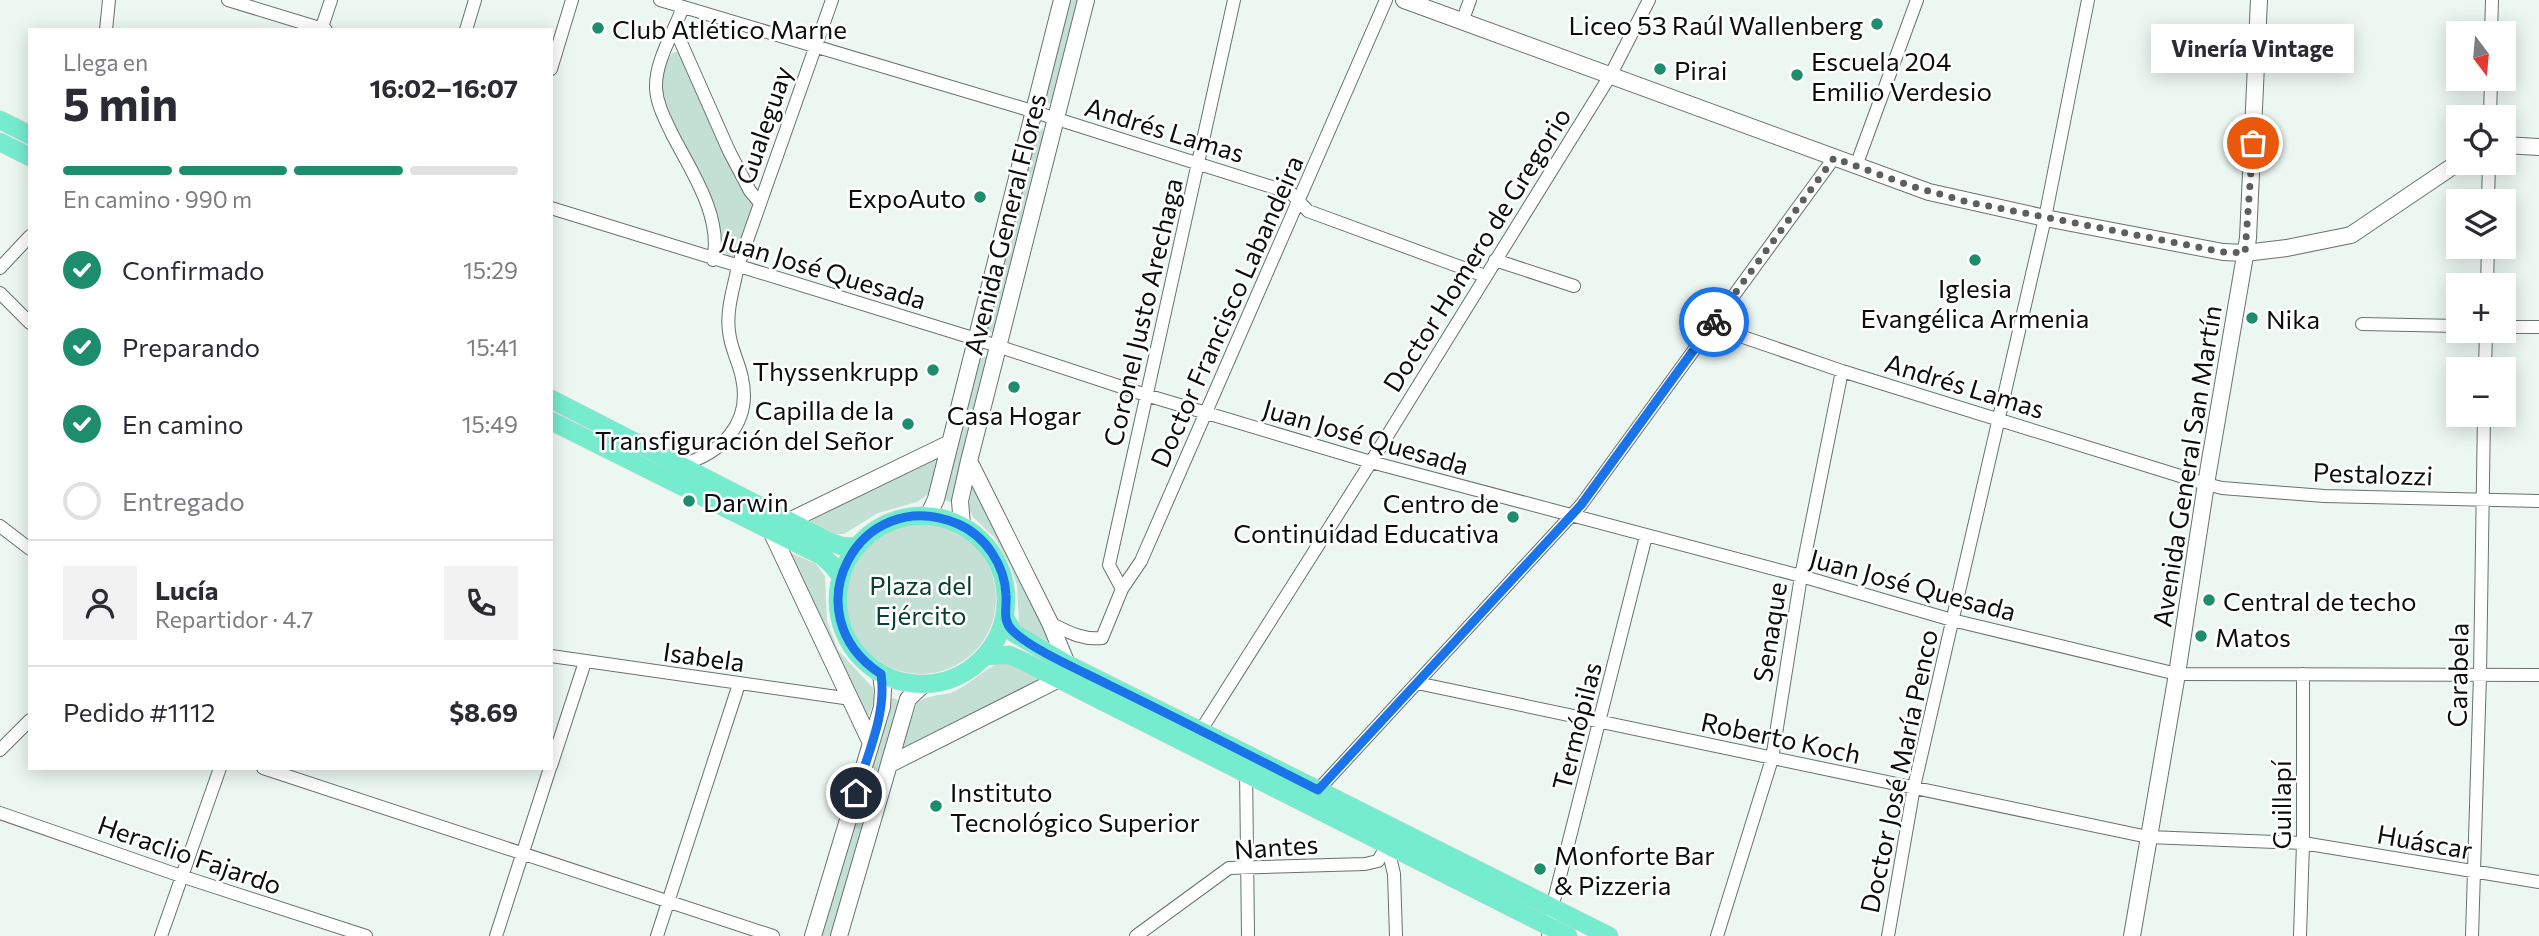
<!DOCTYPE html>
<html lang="es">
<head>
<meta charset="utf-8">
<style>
	:root { --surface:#fff; --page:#f2f2f3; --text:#2b2b33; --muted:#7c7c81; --line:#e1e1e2; --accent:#1d8d6d }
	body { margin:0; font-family:Commissioner,sans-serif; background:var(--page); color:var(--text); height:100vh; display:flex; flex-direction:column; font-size:26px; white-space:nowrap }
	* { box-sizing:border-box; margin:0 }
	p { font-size:23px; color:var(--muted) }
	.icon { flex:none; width:38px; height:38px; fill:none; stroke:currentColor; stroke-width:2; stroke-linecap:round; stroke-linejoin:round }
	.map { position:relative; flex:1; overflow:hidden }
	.drawer { position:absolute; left:28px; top:28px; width:525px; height:742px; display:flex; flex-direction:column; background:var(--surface); border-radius:0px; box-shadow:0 4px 18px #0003 }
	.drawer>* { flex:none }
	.needle { width:46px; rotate:164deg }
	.fabs { position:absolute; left:2446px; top:21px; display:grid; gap:14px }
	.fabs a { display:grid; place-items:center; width:70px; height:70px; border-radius:0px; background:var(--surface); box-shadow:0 4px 18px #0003; font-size:35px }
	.pin { position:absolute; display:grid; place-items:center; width:60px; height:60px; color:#fff; margin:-30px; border:4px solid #fff; border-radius:50%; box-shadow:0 2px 7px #0007 }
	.courier { position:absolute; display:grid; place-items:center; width:70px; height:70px; margin:-35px; border:5px solid #1a73e8; border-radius:50%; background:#fff; color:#222; box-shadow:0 2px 9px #0007 }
	.bubble { position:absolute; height:49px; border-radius:0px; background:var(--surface); box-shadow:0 4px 18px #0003; font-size:23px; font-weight:700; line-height:49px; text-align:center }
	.summary em { font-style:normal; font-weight:700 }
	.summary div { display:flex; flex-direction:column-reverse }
	.summary { display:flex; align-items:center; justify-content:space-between; height:119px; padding:0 35px }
	h1 { font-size:46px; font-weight:700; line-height:52px }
	.bar { display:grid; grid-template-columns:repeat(4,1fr); gap:10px 7px; align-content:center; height:84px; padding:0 35px }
	.bar i { height:9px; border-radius:5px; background:var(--line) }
	.bar .selected { background:var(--accent) }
	.bar p { grid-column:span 4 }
	.line { display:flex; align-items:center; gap:18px; padding:0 35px; border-top:2px solid var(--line) }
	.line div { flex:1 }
	.round { display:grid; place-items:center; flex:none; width:74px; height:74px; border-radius:0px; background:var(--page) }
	ol { padding:0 35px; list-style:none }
	li { display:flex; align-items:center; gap:21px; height:77px }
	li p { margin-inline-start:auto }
	li .icon { padding:7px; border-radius:50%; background:var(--accent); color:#fff; stroke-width:4 }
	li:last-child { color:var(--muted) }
	li i { width:38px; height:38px; border:4px solid var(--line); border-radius:50% }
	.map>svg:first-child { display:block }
</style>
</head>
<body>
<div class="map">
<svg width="2539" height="936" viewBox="0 0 2539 936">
	<rect width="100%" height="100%" fill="#ecf7f2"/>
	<path fill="#c4e0d4" d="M1069 0H1078L1053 102 1046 104 1044 102Z
		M674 52H679L754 204 735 256 729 258C721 247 720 234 716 222 700 181 669 134 660 91 658 80 665 58 674 52Z
		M1042 128 1045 134 995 332 989 333 987 329 1037 129Z
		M985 356 988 360 953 501 949 502 944 499 980 359Z
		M939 457 931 488 927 495 917 502 878 513 844 534H834L810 521 809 519Z
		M973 484 1050 636V642L1024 630 1019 624 1017 585 1011 567 995 538 974 518 970 512 969 506Z
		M846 599a75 75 0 1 1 150 0a75 75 0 1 1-150 0Z
		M789 552 816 564 825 576 827 621 838 650 873 688 874 701 868 717H866Z
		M999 663H1010L1039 678V681L904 749 903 744 917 703C927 695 938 696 950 693 969 686 981 671 999 663Z
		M894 698 899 701 833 936H822L891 699Z"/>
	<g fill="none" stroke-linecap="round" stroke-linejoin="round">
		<defs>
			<path id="street" d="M228 0 326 30
				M660 0 1019 107 1291 193 1308 211 1485 276
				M683 7C674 32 655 61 656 88 657 105 665 119 672 134 691 171 723 217 713 260
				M1462 22 1470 0
				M675 29 729 151 750 191 760 203
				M106 30 109 0
				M321 30 331 0
				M466 30 475 0
				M2491 33 2492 0
				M551 69 572 0
				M2490 117 2491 79
				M1856 166 1917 0
				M2488 201 2489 163
				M551 208 976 339 1146 395 1371 462 1801 576 1952 620 2177 674 2539 675
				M1495 260 1574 286
				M0 268 30 236
				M2487 285 2488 247
				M0 293 30 323
				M2362 324 2459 326
				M1711 326 1842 371 2206 484 2222 488 2324 496 2539 501
				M2504 327H2539
				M2485 369 2486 331
				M679 465C721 455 752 423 742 378 739 362 730 347 729 331 726 310 734 287 738 266L832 0
				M0 526 30 549
				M1122 589 1109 565 1234 0
				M1050 623C1068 632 1082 640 1102 638L1122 589 1141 561 1386 0
				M551 656 851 699
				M1417 683 2148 837 2303 843 2539 882
				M1201 730 1371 462 1610 76 1649 0
				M0 750 30 720
				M551 766 585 662
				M263 768 773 936
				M1246 768 1248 936
				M1318 790 1581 505 1834 158
				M0 813 181 876 366 936
				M1387 845 1394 874 1396 936
				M161 936 220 768
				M496 936 550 768
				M657 936 739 684
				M1136 936 1229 868 1365 864 1378 861 1387 845
				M1548 936 1552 908 1646 536
				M1717 936 1772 759 1801 576 1842 371
				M1888 936 1914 787 2045 218 2088 0
				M2300 936 2303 843V674
				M2472 936 2480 675 2484 415"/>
			<path id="secondary" d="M1404 0 1929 192 2045 218 2223 252 2245 253 2287 248 2351 235 2459 162
				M2504 145 2539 147
				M969 461 1050 623 1067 664
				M928 516 936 499 1062 0
				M789 521 950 443
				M962 525 960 501 969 461 1086 0
				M771 531 871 743
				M890 764 1059 679
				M813 936 882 707 883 690 881 674
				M839 936 908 699 924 684
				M2132 936 2177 674 2206 484 2248 238 2259 0"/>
			<path id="primary" d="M0 120 30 135
				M0 142 30 157
				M551 399 830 542 842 546 856 547
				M551 421 822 556 832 565 841 576
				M838 600a84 84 0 1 1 168 0a84 84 0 1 1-168 0Z
				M1005 618 1014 633 1067 664 1609 936
				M985 656 1009 655 1021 660 1568 936"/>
		</defs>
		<use href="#street" stroke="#68726e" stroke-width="14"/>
		<use href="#secondary" stroke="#68726e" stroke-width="18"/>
		<use href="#primary" stroke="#d3d4d3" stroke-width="19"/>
		<use href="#street" stroke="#fff" stroke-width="12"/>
		<use href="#secondary" stroke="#fff" stroke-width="16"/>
		<use href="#primary" stroke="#76ecce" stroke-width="18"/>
	</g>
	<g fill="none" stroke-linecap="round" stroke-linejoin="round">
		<path stroke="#5a605d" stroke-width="7" stroke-dasharray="0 12.6" d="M1714 322 1834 158 1911 186 1968 202 2223 252 2245 253 2253 143"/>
		<path stroke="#1a73e8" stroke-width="9" d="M856 793C867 755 887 714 881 674 789 614 859 482 958 524 986 536 1005 566 1006 595 1007 608 1002 620 1012 630 1030 649 1084 672 1109 685 1179 719 1249 755 1318 790L1581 505 1714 322"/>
	</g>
	<g fill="#1d8d6d" stroke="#fff" stroke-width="2.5">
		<circle cx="1877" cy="24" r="7"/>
		<circle cx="598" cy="28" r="7"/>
		<circle cx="1660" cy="69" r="7"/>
		<circle cx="1797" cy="75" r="7"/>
		<circle cx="980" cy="197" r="7"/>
		<circle cx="1975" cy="260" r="7"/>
		<circle cx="2252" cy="318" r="7"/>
		<circle cx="933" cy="370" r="7"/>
		<circle cx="1014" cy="387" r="7"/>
		<circle cx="908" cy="424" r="7"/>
		<circle cx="689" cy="501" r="7"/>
		<circle cx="1513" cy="517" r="7"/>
		<circle cx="2209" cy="600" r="7"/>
		<circle cx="2201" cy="636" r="7"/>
		<circle cx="936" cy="806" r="7"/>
		<circle cx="1540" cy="869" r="7"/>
	</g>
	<g text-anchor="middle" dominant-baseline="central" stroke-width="5" stroke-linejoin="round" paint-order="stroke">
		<g font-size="26" fill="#0b0e0d" stroke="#fff" text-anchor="start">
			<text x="1863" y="24" text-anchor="end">Liceo 53 Raúl Wallenberg</text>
			<text x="612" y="28">Club Atlético Marne</text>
			<text x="1811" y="60">Escuela 204<tspan x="1811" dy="30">Emilio Verdesio</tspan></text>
			<text x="1674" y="69">Pirai</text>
			<text x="966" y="197" text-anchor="end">ExpoAuto</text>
			<text x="1975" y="287" text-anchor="middle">Iglesia<tspan x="1975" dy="30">Evangélica Armenia</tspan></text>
			<text x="2266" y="318">Nika</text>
			<text x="919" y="370" text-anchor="end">Thyssenkrupp</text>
			<text x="894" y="409" text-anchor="end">Capilla de la<tspan x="894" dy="30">Transfiguración del Señor</tspan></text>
			<text x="1014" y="414" text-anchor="middle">Casa Hogar</text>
			<text x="703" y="501">Darwin</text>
			<text x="1499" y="502" text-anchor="end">Centro de<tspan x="1499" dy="30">Continuidad Educativa</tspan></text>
			<text x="2223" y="600">Central de techo</text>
			<text x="2215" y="636">Matos</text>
			<text x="950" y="791">Instituto<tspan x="950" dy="30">Tecnológico Superior</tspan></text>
			<text x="1554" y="854">Monforte Bar<tspan x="1554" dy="30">&amp; Pizzeria</tspan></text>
		</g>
		<g font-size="26" fill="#0b0e0d" stroke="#fff">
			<text transform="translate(763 125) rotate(-71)">Gualeguay</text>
			<text transform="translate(1165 129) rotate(17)">Andrés Lamas</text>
			<text transform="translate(1004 224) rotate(-76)">Avenida General Flores</text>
			<text transform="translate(1476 249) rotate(-58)">Doctor Homero de Gregorio</text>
			<text transform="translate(824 269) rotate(17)">Juan José Quesada</text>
			<text transform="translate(1226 311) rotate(-66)">Doctor Francisco Labandeira</text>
			<text transform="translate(1142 312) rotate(-77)">Coronel Justo Arechaga</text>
			<text transform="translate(1965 385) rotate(17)">Andrés Lamas</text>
			<text transform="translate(1366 436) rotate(16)">Juan José Quesada</text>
			<text transform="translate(2186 466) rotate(-81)">Avenida General San Martín</text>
			<text transform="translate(2373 473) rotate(2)">Pestalozzi</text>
			<text transform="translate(1913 584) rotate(15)">Juan José Quesada</text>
			<text transform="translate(1769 632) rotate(-81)">Senaque</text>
			<text transform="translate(704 656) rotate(8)">Isabela</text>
			<text transform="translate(2457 675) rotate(-89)">Carabela</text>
			<text transform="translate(1576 726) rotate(-76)">Termópilas</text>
			<text transform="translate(1781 737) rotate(12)">Roberto Koch</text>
			<text transform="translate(1898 771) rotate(-78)">Doctor José María Penco</text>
			<text transform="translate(2280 805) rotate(-90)">Guillapí</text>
			<text transform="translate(2425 841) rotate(10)">Huáscar</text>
			<text transform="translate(1276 846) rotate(-4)">Nantes</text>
			<text transform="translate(190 854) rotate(19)">Heraclio Fajardo</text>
		</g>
		<g font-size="26" fill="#074231" stroke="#fff">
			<text x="921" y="584">Plaza del<tspan x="921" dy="30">Ejército</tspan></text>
		</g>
	</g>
</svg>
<div class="fabs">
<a><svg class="needle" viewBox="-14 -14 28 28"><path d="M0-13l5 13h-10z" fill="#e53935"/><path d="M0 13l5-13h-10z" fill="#7c7c81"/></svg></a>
<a><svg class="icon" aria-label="locate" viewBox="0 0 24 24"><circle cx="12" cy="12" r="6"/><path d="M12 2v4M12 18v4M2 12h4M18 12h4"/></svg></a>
<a><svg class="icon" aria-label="layers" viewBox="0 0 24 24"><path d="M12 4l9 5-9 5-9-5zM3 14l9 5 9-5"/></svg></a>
<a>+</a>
<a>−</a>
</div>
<div class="pin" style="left:2253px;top:143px;background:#ea580c"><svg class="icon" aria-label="bag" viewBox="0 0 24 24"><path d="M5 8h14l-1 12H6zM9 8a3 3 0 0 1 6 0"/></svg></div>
<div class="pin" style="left:856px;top:793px;background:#1f2937"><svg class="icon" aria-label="home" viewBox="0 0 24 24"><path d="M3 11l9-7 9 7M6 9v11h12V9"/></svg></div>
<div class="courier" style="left:1714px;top:322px"><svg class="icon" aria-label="bike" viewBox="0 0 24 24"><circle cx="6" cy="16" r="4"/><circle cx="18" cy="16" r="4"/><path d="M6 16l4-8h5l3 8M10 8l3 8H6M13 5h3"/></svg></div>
<div class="bubble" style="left:2151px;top:24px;width:203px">Vinería Vintage</div>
<section class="drawer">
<div class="summary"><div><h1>5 min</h1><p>Llega en</p></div><em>16:02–16:07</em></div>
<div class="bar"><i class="selected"></i><i class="selected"></i><i class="selected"></i><i></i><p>En camino · 990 m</p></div>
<ol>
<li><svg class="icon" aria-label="check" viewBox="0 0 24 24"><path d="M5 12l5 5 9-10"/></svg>Confirmado<p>15:29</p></li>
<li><svg class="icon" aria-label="check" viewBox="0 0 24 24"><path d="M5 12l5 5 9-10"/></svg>Preparando<p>15:41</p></li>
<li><svg class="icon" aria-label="check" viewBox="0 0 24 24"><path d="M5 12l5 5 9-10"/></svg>En camino<p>15:49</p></li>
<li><i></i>Entregado</li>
</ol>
<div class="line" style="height:126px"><a class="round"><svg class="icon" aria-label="person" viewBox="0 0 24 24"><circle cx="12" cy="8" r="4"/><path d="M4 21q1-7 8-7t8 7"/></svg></a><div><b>Lucía</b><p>Repartidor · 4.7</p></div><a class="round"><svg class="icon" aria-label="phone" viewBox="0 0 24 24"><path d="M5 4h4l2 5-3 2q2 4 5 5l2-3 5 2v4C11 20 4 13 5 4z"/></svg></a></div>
<div class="line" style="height:91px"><div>Pedido #1112</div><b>$8.69</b></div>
</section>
</div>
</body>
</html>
